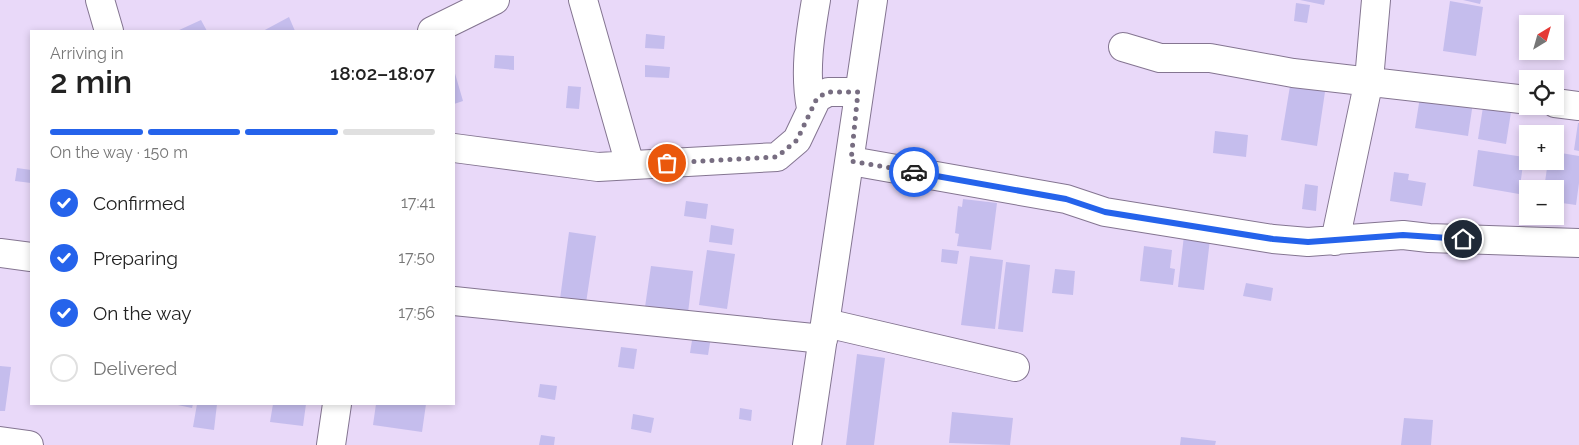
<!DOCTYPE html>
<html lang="en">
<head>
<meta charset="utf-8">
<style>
	:root { --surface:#fff; --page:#f6f6f6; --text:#222; --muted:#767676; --line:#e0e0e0; --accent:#2563eb }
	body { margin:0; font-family:Raleway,sans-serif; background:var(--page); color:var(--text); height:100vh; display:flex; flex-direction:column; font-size:19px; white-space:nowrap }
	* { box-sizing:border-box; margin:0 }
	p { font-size:16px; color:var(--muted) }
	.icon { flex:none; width:28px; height:28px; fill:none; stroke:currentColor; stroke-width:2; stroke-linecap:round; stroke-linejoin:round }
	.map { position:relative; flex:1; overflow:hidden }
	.details { position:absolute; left:30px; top:30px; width:425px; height:375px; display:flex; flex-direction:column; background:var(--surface); border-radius:0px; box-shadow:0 2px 8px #0003 }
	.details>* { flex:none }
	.needle { width:32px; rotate:37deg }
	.controls { position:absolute; left:1519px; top:15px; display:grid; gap:10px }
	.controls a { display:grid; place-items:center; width:45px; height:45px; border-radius:0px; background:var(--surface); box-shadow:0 2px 8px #0003; font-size:25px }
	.pin { position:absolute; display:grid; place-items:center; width:42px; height:42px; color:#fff; margin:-21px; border:2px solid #fff; border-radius:50%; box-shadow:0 1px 5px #0007 }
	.courier { position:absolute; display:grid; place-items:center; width:50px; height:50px; margin:-25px; border:4px solid #2563eb; border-radius:50%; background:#fff; color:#222; box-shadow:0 1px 6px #0007 }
	.summary em { font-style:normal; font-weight:600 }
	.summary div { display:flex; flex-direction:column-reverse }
	.summary { display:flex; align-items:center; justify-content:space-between; height:85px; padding:0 20px }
	h1 { font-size:32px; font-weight:600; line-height:38px }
	.bar { display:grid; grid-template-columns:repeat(4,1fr); gap:8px 5px; align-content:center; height:60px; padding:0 20px }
	.bar i { height:6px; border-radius:4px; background:var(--line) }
	.bar .selected { background:var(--accent) }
	.bar p { grid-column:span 4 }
	ol { padding:0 20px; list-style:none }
	li { display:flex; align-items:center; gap:15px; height:55px }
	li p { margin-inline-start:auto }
	li .icon { padding:5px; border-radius:50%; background:var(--accent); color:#fff; stroke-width:4 }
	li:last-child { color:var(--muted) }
	li i { width:28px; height:28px; border:2px solid var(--line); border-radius:50% }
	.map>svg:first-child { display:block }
</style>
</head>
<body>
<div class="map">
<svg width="1579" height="445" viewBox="0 0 1579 445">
	<rect width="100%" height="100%" fill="#e9d9f9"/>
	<path fill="#c5bded" d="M1300 0H1325L1324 5Z
		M1463 0H1481L1480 4Z
		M1450 1 1483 7 1476 56 1443 51Z
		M1296 3 1310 5 1307 23 1294 21Z
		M289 17 295 31H263Z
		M201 20 207 31H177Z
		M646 34 665 36 664 49 645 48Z
		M495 55 514 56V70L494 68Z
		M645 65 670 67 669 78 645 77Z
		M454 70 463 101 454 104Z
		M1291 80 1326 85 1317 146 1281 140Z
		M568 86 581 87 579 109 566 108Z
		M1474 96 1468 136 1415 128 1420 97Z
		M1483 107 1511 112 1506 144 1478 139Z
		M1578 123H1579V151L1574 150Z
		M1215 131 1248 135 1246 157 1213 153Z
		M1478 150 1524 157 1519 194 1473 186Z
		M1555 152 1579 156V183L1576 205 1555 202V189H1544L1548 161H1555Z
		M17 168 31 170V183L15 181Z
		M1394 172 1409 174 1408 180 1426 183 1422 206 1390 201Z
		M1305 184 1318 186 1316 211 1302 209Z
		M963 199 997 203 991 250 957 246 959 234 955 233 958 206 962 207Z
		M686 201 708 204 706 219 684 216Z
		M711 225 734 229 732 245 709 242Z
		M1185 227 1211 231 1204 290 1178 287Z
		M569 232 596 236 586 303 560 299Z
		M1144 246 1172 250 1170 268 1175 269 1173 285 1140 281Z
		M942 249 959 251 957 264 941 262Z
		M707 250 735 254 727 309 699 305Z
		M970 256 1003 260 995 329 961 325Z
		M1006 262 1030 265 1023 332 998 329Z
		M651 266 693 271 688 313 645 307Z
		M1055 269 1075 271 1073 295 1052 293Z
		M1246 283 1273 288 1271 301 1243 296Z
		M693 334 711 337 708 355 690 353Z
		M621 347 637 349 634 369 618 367Z
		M857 354 885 358 874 445H846Z
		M0 366 11 367 5 411H0Z
		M540 384 557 386 555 400 538 397Z
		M173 404H193L192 408Z
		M197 404H217L214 430 193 427Z
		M273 404H306L303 426 270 422Z
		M376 404H426L422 432 373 425Z
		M740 408 752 410 751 421 739 419Z
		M952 412 1013 418 1010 445 949 443Z
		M633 414 654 418 651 433 631 429Z
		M1404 418 1433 420 1431 445H1401Z
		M541 435 555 437 554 445H539Z
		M1181 437 1216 441 1215 445H1180Z"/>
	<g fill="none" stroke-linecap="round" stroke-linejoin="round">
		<defs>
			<path id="street" d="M100 0 109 31
				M583 0 630 165
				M432 31 495 0
				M1123 47 1160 58H1210L1293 73 1528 100
				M1555 103 1579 106
				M811 108C804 72 810 35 816 0
				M454 148 598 167 777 157 797 140 817 98 828 92H858
				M851 161 1066 199 1105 212 1273 239 1308 242 1403 235 1429 238 1579 243
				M1335 241 1369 80 1376 0
				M0 253 31 257
				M454 301 823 339
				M826 323 1015 367
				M0 441 29 445
				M331 445 337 404"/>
			<path id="secondary" d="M807 445 873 0"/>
		</defs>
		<use href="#street" stroke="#847591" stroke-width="30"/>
		<use href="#secondary" stroke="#847591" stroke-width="30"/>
		<use href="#street" stroke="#fff" stroke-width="28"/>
		<use href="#secondary" stroke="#fff" stroke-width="28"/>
	</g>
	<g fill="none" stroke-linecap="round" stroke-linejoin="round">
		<path stroke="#776d81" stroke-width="5" stroke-dasharray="0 9" d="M667 163 777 157 797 140 817 98 828 92H858L851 161 914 172"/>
		<path stroke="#2563eb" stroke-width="6" d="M914 172 1066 199 1105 212 1273 239 1308 242 1403 235 1463 239"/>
	</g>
</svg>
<div class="controls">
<a><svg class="needle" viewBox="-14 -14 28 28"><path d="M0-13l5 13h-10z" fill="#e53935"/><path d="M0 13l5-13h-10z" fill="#767676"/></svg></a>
<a><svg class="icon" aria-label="locate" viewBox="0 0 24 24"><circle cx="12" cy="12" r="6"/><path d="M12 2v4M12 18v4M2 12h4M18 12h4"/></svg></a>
<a>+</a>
<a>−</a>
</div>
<div class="pin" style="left:667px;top:163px;background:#ea580c"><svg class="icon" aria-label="bag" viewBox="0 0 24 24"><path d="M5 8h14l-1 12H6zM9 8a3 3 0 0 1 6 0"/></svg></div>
<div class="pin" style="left:1463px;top:239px;background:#1f2937"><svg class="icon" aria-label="home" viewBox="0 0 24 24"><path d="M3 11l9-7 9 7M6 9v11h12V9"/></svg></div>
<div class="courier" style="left:914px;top:172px"><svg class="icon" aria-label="car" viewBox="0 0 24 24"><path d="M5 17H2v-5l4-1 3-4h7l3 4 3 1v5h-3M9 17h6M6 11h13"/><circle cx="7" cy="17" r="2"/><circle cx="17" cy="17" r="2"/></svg></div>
<section class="details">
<div class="summary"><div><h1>2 min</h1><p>Arriving in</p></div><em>18:02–18:07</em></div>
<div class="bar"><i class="selected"></i><i class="selected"></i><i class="selected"></i><i></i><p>On the way · 150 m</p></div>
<ol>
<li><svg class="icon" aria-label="check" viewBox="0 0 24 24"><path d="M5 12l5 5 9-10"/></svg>Confirmed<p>17:41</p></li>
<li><svg class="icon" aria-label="check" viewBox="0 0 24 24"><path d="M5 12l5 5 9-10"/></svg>Preparing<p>17:50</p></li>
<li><svg class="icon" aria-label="check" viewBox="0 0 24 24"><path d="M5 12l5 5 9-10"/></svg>On the way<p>17:56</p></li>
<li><i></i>Delivered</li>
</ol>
</section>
</div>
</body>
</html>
